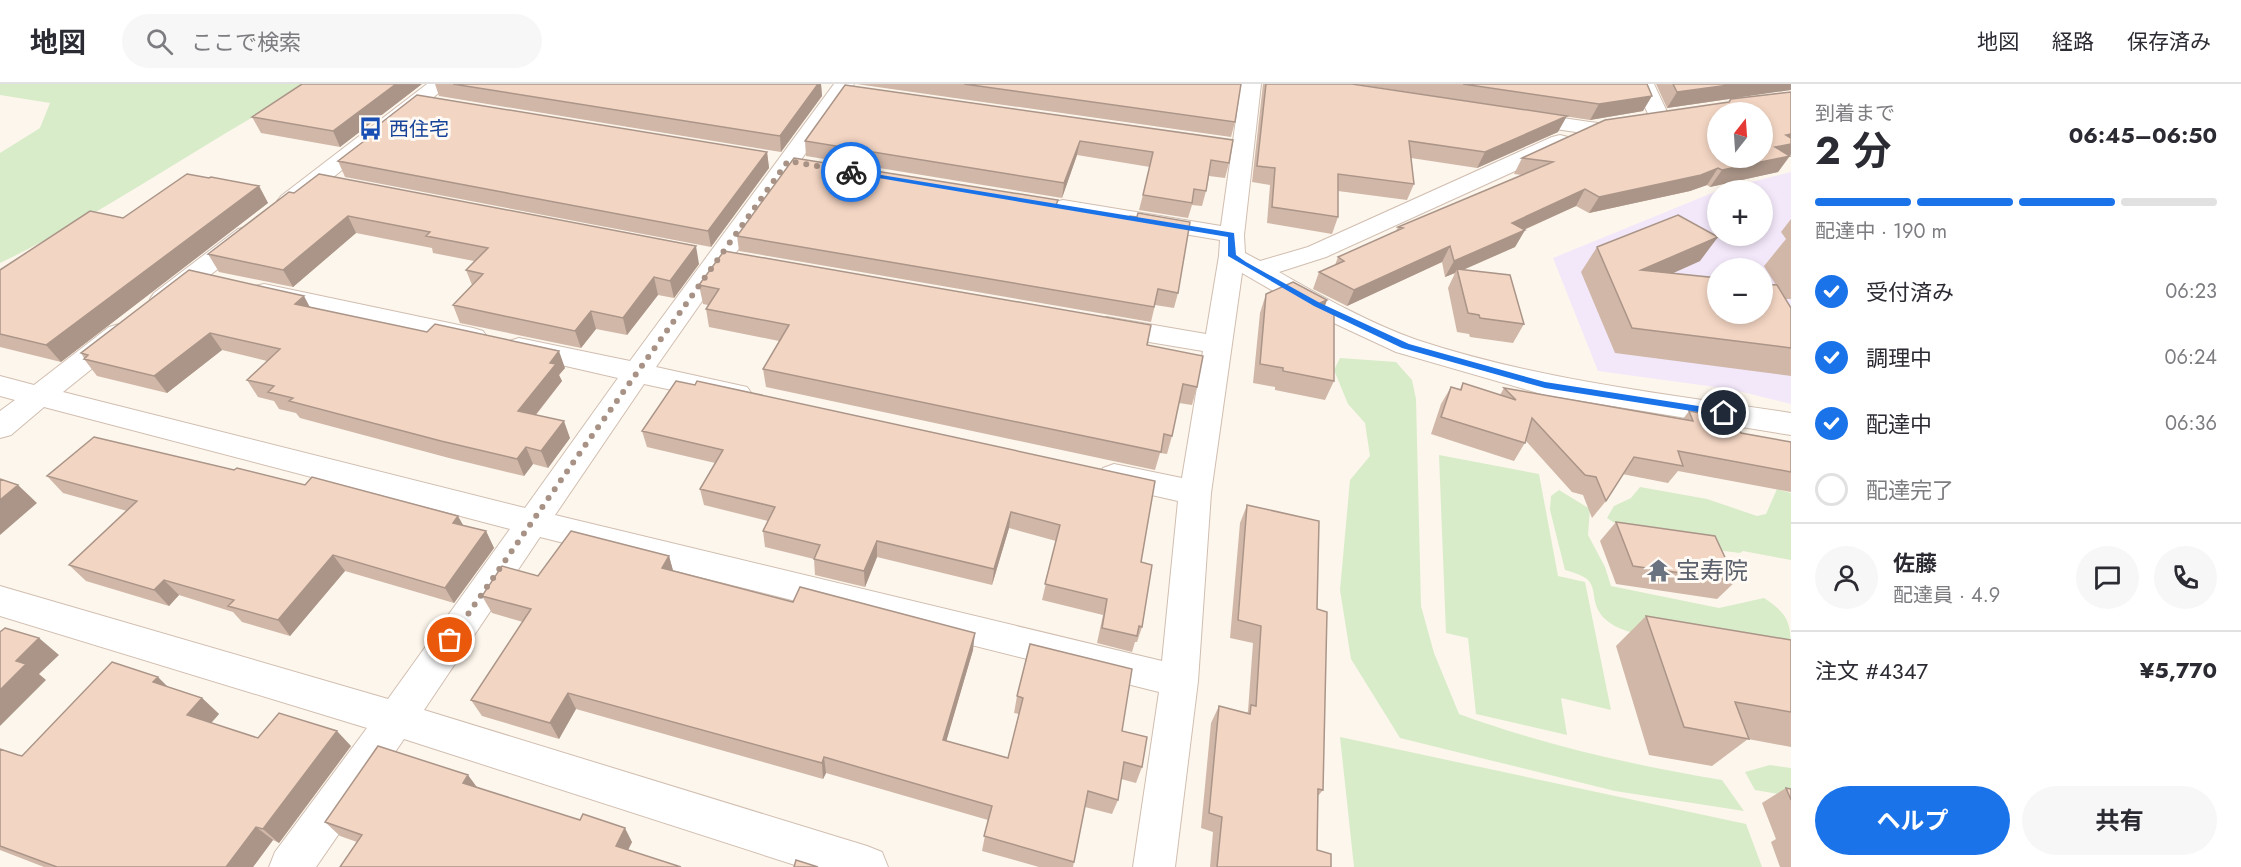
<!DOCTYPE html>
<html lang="ja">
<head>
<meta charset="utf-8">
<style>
	:root { --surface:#fff; --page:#f7f7f7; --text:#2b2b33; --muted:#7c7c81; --line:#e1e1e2; --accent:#1a73e8 }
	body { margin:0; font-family:Jost,"Noto Sans JP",sans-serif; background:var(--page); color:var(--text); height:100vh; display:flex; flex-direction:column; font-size:22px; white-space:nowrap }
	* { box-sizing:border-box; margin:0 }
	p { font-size:20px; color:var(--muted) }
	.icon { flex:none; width:33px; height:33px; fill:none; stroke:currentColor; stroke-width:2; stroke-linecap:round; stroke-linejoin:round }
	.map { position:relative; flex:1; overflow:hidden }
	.details { display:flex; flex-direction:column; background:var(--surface); width:450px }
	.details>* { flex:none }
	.needle { width:39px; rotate:17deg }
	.controls { position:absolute; left:1707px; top:18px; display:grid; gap:12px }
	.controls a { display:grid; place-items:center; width:66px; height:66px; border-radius:50%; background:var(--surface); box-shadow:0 3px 9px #0003; font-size:30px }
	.pin { position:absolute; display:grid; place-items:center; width:51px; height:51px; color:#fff; margin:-26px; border:3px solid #fff; border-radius:50%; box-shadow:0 2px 6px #0007 }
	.courier { position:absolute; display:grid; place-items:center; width:60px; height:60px; margin:-30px; border:4px solid #1a73e8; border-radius:50%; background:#fff; color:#222; box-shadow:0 2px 8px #0007 }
	.summary em { font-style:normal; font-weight:700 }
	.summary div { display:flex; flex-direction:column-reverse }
	.summary { display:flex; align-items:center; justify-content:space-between; height:102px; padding:0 24px }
	h1 { font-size:39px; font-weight:700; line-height:45px }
	.bar { display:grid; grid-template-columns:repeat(4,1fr); gap:9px 6px; align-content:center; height:72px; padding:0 24px }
	.bar i { height:8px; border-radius:4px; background:var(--line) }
	.bar .on { background:var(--accent) }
	.bar p { grid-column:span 4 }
	.line { display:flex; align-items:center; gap:15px; padding:0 24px; border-top:2px solid var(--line) }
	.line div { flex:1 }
	.round { display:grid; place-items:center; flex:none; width:63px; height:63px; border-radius:32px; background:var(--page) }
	ol { padding:0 24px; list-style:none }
	li { display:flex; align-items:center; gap:18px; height:66px }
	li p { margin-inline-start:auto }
	li .icon { padding:6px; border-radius:50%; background:var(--accent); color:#fff; stroke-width:4 }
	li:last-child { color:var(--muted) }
	li i { width:33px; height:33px; border:3px solid var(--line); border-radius:50% }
	.action { display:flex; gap:12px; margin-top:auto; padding:12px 24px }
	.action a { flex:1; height:69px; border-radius:36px; background:var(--accent); color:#fff; font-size:24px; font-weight:700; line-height:69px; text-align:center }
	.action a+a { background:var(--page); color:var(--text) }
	header { display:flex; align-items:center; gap:36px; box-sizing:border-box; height:84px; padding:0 30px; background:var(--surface); border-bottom:2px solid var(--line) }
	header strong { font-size:28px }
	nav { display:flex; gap:33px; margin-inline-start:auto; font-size:21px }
	.search { width:420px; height:54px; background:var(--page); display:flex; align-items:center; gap:15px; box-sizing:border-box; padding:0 21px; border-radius:33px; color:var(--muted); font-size:22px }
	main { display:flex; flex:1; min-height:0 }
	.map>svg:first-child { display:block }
</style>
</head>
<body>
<header>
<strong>地図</strong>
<div class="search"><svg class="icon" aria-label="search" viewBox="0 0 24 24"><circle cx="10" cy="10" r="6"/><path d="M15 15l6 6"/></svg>ここで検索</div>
<nav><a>地図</a><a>経路</a><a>保存済み</a></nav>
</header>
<main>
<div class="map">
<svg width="1791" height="783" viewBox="0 0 1791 783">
	<rect width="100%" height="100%" fill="#fdf6ec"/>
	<path fill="#f3e8fa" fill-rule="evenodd" d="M1791 88V320L1730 305 1598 287 1553 174 1717 107 1718 152H1762V106H1719ZM1718 184H1762V230H1718Z"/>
	<path fill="#d8ecc9" d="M0 0H302L297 8C197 63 103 130 0 179V69L40 44 50 19 0 11Z
		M1340 274 1396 278 1412 296 1416 315 1421 522 1434 569 1459 630C1544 661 1632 681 1722 696L1744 727 1615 707 1400 654 1351 575 1340 506 1350 396 1370 372 1365 339 1348 320 1334 286Z
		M1439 371 1539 390 1558 492 1585 498 1611 626 1561 614 1567 651 1476 630 1468 554 1446 549Z
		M1640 403 1707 415 1757 432 1766 430 1777 405 1791 409V476L1743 467 1740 469C1701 464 1639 457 1607 434L1614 422 1631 414Z
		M1559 406 1590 425 1588 451 1605 483 1611 502 1719 524 1764 514C1791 532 1791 540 1791 575L1641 551C1624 547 1602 540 1596 521 1593 513 1595 502 1587 495 1582 491 1572 488 1565 486L1550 426 1551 412Z
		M1340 653 1746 740 1762 783H1354Z
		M1770 681 1791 684V712L1755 706 1745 688Z"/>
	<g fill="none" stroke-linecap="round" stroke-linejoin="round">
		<defs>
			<path id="minor" d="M427 0H450L297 122 289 124 281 122 277 117 281 112Z
				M834 0H854L656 283 747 303 752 310 747 317 737 320 644 300 555 431 1162 577 1178 417 1103 400 1098 392 1103 384 1114 380 1182 394 1203 267 1107 251 1097 248 1093 242 1097 236 1107 233 1206 250 1219 172 1220 156 1063 130 1055 128 1051 123 1055 118 1063 116 1221 142 1241 0H1261L1244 151 1245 169 1260 177 1308 163 1552 53 1560 51 1568 53 1571 58 1568 63 1326 173 1279 188C1321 212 1371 240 1417 256 1538 296 1666 310 1791 329V351L1545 311 1396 268 1308 227 1242 189 1211 409 1198 597 1175 783H1133L1159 608 540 453 424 626 867 762 882 768 888 783H801L404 655 316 783H269L275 768 367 644 0 532V502L388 615 510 445 44 323 11 351 0 354V327L15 316 0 312V292L34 301 109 243 119 240 129 243 133 249 129 255 63 308 525 424 618 294 509 269 505 263 509 257 519 254 630 277Z
				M1634 0H1654L1669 32 1665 36 1658 38 1651 36Z
				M1535 30 1590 38 1598 39 1601 44 1598 49 1590 50 1527 41 1524 36 1527 31Z
				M247 143 256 145 259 150 256 155 172 221 163 223 154 221 150 215 154 209 238 145Z
				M264 200 473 244 483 247 487 253 483 259 473 262 255 214 251 208 255 202Z"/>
		</defs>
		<use href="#minor" stroke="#d1beb0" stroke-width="2"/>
		<use href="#minor" fill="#fff" fill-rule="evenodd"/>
	</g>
	<path fill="#d1b7a8" d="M422 0 340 63 261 49 252 33Z
		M435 0H821L822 12 781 68 439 12Z
		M856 0H1241L1235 38 1231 53Z
		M1263 0H1352L1558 48 1477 84 1411 74 1414 100 1407 116 1338 107V133L1332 150 1267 139 1270 101 1252 98Z
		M1355 0H1647L1643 27 1590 36Z
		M1656 0H1791L1736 14 1791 8V70L1790 72 1778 88 1710 103 1707 101 1690 107 1589 129 1576 122 1524 146H1525L1515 163 1463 186 1524 240 1513 259 1470 253 1469 250 1457 248 1448 204 1455 189 1445 193 1442 178 1347 222 1313 205 1319 188 1335 181 1338 173 1396 147 1398 143 1522 91 1514 90 1522 74 1729 18 1730 15 1667 24Z
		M845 1 1229 79 1225 94 1209 92 1206 107 1202 122 1192 121 1188 134 1139 126 1150 83 1077 71 1062 114 806 72 805 57Z
		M363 53 767 68 769 84 711 163 345 93 338 77 365 57Z
		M209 94 259 102 268 119 61 278 0 263V186L123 134Z
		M289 108 699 180 674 214 658 211 627 251 596 245 581 264 460 239 453 221 472 201 466 186 474 177 433 169 432 164 356 149 293 203 219 188 208 170Z
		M1057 121 1178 209 1174 224 1155 221 1151 238 739 167 737 152Z
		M1791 135V215H1785L1791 224V292L1615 269 1581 188 1597 163 1700 177 1673 189 1776 201 1764 182 1786 155 1781 148Z
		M699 201 1147 261 1197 303 1192 321 1179 319 1172 352 1167 370 1160 369 1155 386 766 303 763 285 779 257 709 243 706 225 708 221 703 220Z
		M1266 210 1327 216 1324 224 1334 297 1325 316 1275 306V303L1253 299 1260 229Z
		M310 223 565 284 559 291 562 297 536 331 570 354 548 384 533 380 524 392 449 374 300 334 296 329 279 325 274 317 258 313 247 296 267 277 222 266 167 309 97 292 84 275V274L81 269Z
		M1463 299 1500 311 1504 304 1683 335 1689 327 1741 349 1791 358V408L1678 387 1668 399 1622 390 1606 417 1592 434 1583 411 1572 408 1526 357 1514 377 1431 350 1441 320 1451 303 1460 305Z
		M642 347 1155 397 1141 478 1142 543 1137 558H1135L1132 568 1097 559 1103 531 1042 516 1056 457 1009 444 992 501 877 473 865 503 815 491 814 475 765 463 763 447 768 437 704 421 700 405 715 379 647 363Z
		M47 392 463 442 486 447 494 464 454 519 345 487 290 552 242 538 233 528 179 511 169 522 86 497 69 481 127 427 63 409Z
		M1247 421 1317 525 1323 706 1318 712 1317 766 1331 783H1210L1213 748 1201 744 1211 639 1219 622 1247 629 1248 627 1253 559 1230 554 1240 439Z
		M1616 438 1736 497 1717 515 1616 500 1600 457Z
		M669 472 673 487 973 566 946 657 1008 674 1019 630 1014 629 1017 612 1122 647 1142 683 1136 699 1121 695 1118 716 1112 730 1085 723 1073 783H1039L982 767 988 736 826 689 823 695 576 625 559 655 482 632 471 616 523 538 492 529 482 512 538 492Z
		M1646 532 1791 556V663L1748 655 1712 682 1649 671 1616 562Z
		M169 603 202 614 219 630 211 639 258 654 351 662 279 759 273 756 253 783H44L0 766V665L18 671 22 672Z
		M477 703 632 758 628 766 357 758 340 752 325 738Z
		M1786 704 1791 705V783H1780L1771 758 1776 755 1762 719Z"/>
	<path fill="#aa9588" d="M396 0H422L340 63 333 47Z
		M818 0H821L822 12 781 68 780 52Z
		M1736 0H1791V6L1667 24 1677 8Z
		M1652 12 1643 27 1590 36 1599 20Z
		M1567 32 1558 48 1477 84 1485 68Z
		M1791 50V70L1778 88 1710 103 1722 86 1775 63 1786 51Z
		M1080 57 1077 71 1062 114 1064 99Z
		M767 68 769 84 711 163 708 147Z
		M1718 84 1707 101 1690 107 1589 129 1599 113Z
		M259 102 268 119 61 278 46 261Z
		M1585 105 1576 122 1503 155 1512 139Z
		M348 132 356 149 293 203 283 186Z
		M1525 146 1515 163 1458 188 1457 185 1455 189 1445 193 1454 177Z
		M1718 153 1700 177 1624 211 1641 186Z
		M696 162 699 180 674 214 670 197Z
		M1450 162 1442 178 1347 222 1354 206Z
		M654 193 658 211 627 251 623 234Z
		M304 212 313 229 295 220Z
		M1327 216 1320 235 1318 220Z
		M591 227 596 245 581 264 575 247Z
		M210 249 222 266 167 309 154 292Z
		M559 267 565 284 559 291 562 297 525 344 518 327 550 279Z
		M564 337 570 354 548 384 541 367Z
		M526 363 533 380 524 392 517 375Z
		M18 401 37 419 0 451V416Z
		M1011 428 1009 444 992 501 994 485Z
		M458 432 467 448 453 439Z
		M486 447 494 464 454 519 445 504Z
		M877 457V473L865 503 864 487Z
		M333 471 345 487 290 552 278 536Z
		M669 472 674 490 662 484Z
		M164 496 179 511 169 522 154 506Z
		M975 549 973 566 942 672 943 656Z
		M39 554 59 571 39 590 46 596 0 642V606L16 577Z
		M158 593 174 609 153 598Z
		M568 609 576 625 559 655 550 639Z
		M202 614 219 630 204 647 187 631Z
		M337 647 351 662 279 759 263 745Z
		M824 673 826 689 823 695 822 679Z
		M468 691 479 706 463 699Z
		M256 743 273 756 253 783H226Z
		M625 744 632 758 623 776 616 762Z"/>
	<path fill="#f3d5c3" stroke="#aa9588" stroke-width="1.5" fill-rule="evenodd" d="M302 0H396L333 47 252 33Z
		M453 0H818L780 52Z
		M964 0H1241L1235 38Z
		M1266 0H1352L1567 32 1485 68 1409 57 1414 100 1338 90V133L1272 123 1275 84 1257 82Z
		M1463 0H1647L1652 12 1599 20Z
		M1673 0H1736L1677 8Z
		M845 1 1233 56 1229 79 1211 76 1206 107 1194 105 1192 119 1143 111 1153 68 1080 57 1064 99 805 57Z
		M1791 8V50L1786 51 1791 54V60L1775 63 1790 72 1722 86 1718 84 1701 91 1599 113 1585 105 1512 139 1525 146 1454 177 1450 162 1354 206 1319 188 1344 177 1338 173 1403 144 1398 143 1553 78 1522 74 1605 36 1729 18 1731 15ZM1718 28H1762V74H1718Z
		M417 11 767 68 708 147 338 77 368 54 363 53Z
		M794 74 1058 116 1056 121 1130 134V132L1137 133 1138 129 1190 138 1178 209 1158 205 1154 223 737 152Z
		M187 90 209 94 211 93 259 102 46 261 0 250V186L90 127 123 134Z
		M319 90 696 162 670 197 654 193 623 234 591 227 575 247 453 221 483 190 466 186 488 164 426 152 430 148 348 132 283 186 208 170 289 108 294 109Z
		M1678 131 1718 153 1641 186 1718 194V230H1762V200L1777 201 1791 224V264L1632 244 1597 163Z
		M724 167 1151 241 1147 261 1203 272 1197 303 1183 300 1172 352 1164 350 1161 368 763 285 789 241 706 225 719 205 699 201Z
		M1457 185 1510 191 1524 240 1480 234 1479 231 1468 229Z
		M189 186 304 212 295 220 427 248 435 240 559 267 550 279 556 280 518 327 564 337 541 367 526 363 517 375 441 357 289 317 293 314 268 308 274 302 247 296 280 265 210 249 154 292 84 275 88 271 81 269Z
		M1293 198 1327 216 1318 220 1334 231V297L1283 287V284L1260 280 1266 210Z
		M676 297 695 301 697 297 1155 397 1141 478 1152 481 1142 543 1139 542 1137 552 1102 544 1107 515 1045 500 1060 441 1011 428 994 485 877 457 864 487 814 475 820 461 763 447 775 423 700 405 723 366 642 347Z
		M1463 299 1516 316 1504 304 1693 337 1689 327 1735 335 1741 349 1791 358V388L1678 367 1683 382 1634 373 1606 417 1596 393 1585 391 1532 334 1525 359 1441 333 1451 303 1461 306Z
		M94 353 234 386 237 384 305 401 312 393 458 432 453 439 486 447 445 504 333 471 278 536 228 522 234 516 164 496 154 506 69 481 137 417 47 392Z
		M0 395 18 401 0 416Z
		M1247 421 1319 437 1317 525 1327 528 1323 706 1318 705 1317 766 1331 770V783H1217L1222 733 1209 729 1219 622 1250 630 1251 621 1256 622 1261 542 1238 536Z
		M1616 438 1715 452 1736 497 1633 482Z
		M571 447 669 472 662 484 793 518 800 503 975 549 943 656 1008 674 1023 614 1017 612 1030 560 1132 585 1122 647 1147 653 1142 683 1124 678 1118 716 1088 707 1074 778 984 752 992 722 824 673 822 679 568 609 550 639 471 616 531 525 482 512 502 482 538 492Z
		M1646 532 1791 556V628L1735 618 1749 655 1684 643Z
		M5 544 39 554 16 577 26 580 0 606V548Z
		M112 578 158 593 153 598 202 614 187 631 258 654 279 629 337 647 263 745 256 743 226 783H57L0 762V665L18 671 22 672Z
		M378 662 468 691 463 699 580 736 583 730 625 744 616 762 681 783H340L362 751 325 738Z
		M1786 704 1791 705V716Z
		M796 776 818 783H794Z"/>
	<path fill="#1a73e8" d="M851 86 1234 149 1236 171 1246 178 1320 219 1409 260 1545 298 1724 326 1728 329 1724 332 1545 304 1402 264 1314 222 1228 172V153L849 89Z"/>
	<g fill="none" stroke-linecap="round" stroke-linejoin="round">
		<path stroke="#a89285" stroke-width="6" stroke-dasharray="0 10.8" d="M450 556 584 363 788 77 851 88"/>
	</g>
	<defs>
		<symbol id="bus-bare" viewBox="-9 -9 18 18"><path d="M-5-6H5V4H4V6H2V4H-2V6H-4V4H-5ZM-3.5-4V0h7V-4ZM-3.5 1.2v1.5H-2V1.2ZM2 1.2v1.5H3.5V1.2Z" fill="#1a4fb4" stroke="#fffaf3" stroke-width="2.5" paint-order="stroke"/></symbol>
		<symbol id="temple-bare" viewBox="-9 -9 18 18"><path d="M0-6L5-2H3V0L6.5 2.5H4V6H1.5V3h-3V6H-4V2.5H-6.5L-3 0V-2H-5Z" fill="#6b7280" stroke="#fffaf3" stroke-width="2.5" paint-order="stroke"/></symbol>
	</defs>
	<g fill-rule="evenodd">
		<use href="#bus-bare" x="354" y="28" width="33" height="33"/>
		<use href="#temple-bare" x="1642" y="470" width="33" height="33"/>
	</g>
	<g text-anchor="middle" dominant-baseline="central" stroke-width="6" stroke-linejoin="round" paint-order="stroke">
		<g font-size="20" fill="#164399" stroke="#fffaf3" text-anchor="start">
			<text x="389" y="45">西住宅</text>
		</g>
		<g font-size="24" fill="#5b616d" stroke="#fffaf3" text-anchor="start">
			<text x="1676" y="486">宝寿院</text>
		</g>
	</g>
</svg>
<div class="controls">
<a><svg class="needle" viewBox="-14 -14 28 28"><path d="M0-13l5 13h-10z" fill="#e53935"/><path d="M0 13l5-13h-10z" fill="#7c7c81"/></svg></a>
<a>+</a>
<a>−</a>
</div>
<div class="pin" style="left:450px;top:556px;background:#ea580c"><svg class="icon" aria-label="bag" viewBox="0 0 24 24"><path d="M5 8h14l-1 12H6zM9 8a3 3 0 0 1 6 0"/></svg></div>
<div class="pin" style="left:1724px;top:329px;background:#1f2937"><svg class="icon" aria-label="home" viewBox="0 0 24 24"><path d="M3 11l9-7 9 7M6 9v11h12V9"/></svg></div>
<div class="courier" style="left:851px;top:88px"><svg class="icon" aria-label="bike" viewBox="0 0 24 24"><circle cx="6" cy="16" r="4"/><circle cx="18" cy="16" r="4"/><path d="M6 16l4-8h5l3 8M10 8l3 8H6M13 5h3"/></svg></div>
</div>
<section class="details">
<div class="summary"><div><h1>2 分</h1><p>到着まで</p></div><em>06:45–06:50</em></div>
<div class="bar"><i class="on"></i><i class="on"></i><i class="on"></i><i></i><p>配達中 · 190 m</p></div>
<ol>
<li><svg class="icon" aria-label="check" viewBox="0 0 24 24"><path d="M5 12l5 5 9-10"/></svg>受付済み<p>06:23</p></li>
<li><svg class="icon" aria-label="check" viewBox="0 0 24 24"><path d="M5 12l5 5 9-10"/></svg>調理中<p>06:24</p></li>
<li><svg class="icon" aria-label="check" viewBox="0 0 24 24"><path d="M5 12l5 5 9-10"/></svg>配達中<p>06:36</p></li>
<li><i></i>配達完了</li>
</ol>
<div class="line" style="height:108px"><a class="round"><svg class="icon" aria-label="person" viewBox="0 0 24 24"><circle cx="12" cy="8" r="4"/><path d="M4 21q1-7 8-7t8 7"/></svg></a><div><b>佐藤</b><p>配達員 · 4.9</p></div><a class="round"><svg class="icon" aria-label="chat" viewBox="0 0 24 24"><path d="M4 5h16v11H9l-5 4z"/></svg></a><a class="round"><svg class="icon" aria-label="phone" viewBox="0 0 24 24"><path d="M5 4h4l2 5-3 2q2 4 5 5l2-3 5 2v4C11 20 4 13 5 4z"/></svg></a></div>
<div class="line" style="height:78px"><div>注文 #4347</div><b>¥5,770</b></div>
<div class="action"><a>ヘルプ</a><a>共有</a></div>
</section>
</main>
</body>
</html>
